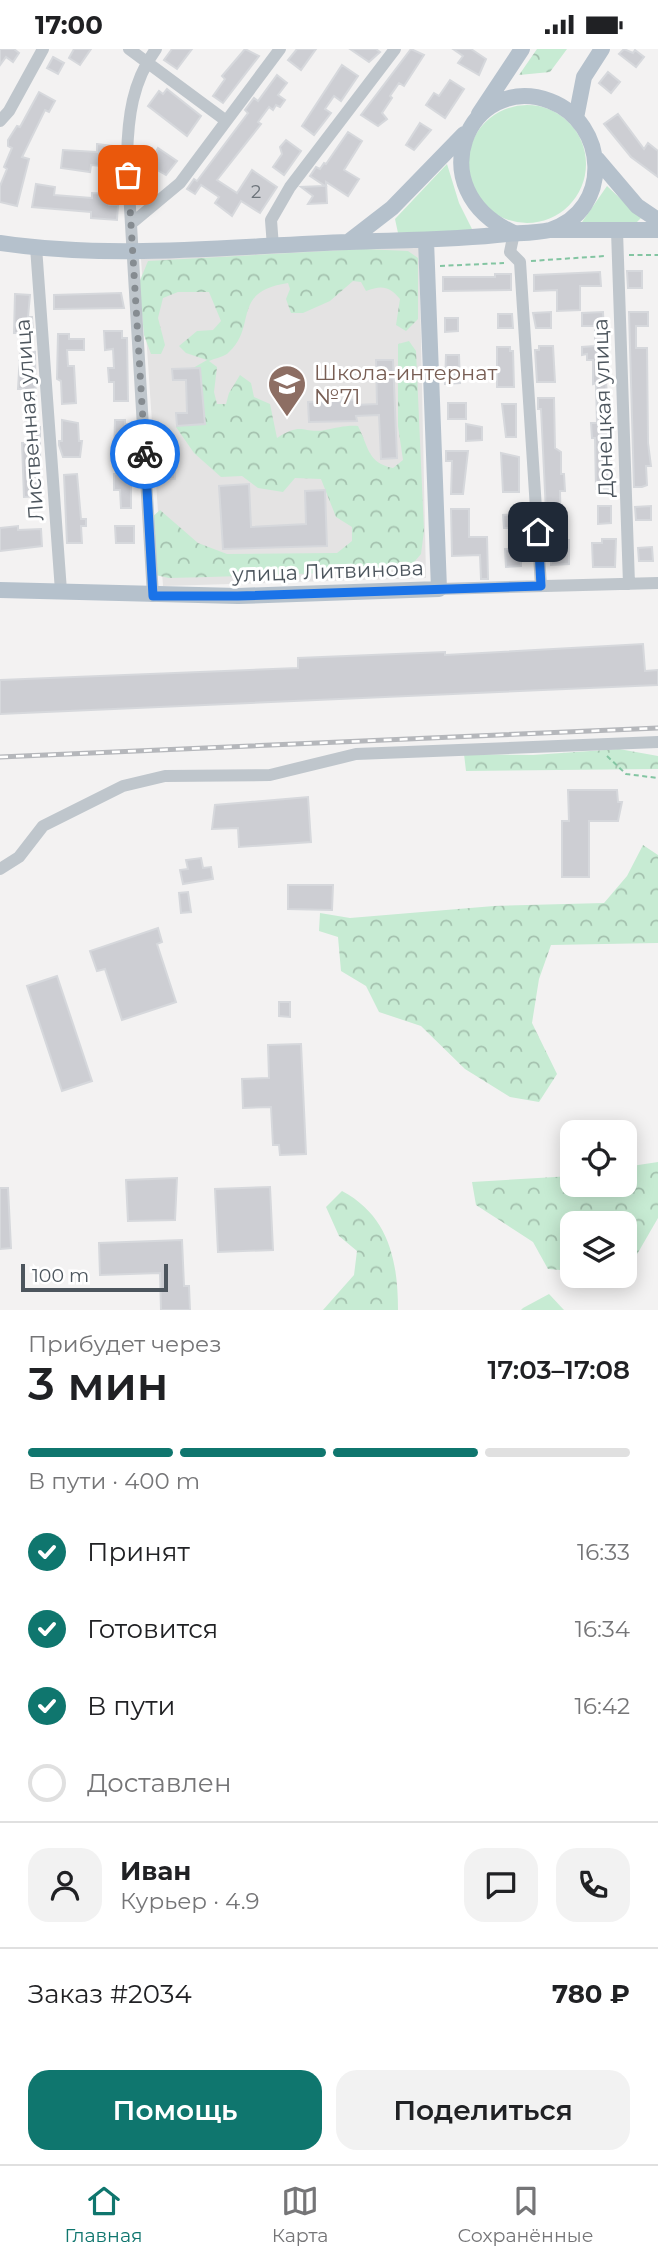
<!DOCTYPE html>
<html lang="ru">
<head>
<meta charset="utf-8">
<style>
	:root { --surface:#fff; --page:#f2f2f2; --text:#202124; --muted:#757577; --line:#e0e0e0; --accent:#0f766e }
	body { margin:0; font-family:Montserrat,sans-serif; background:var(--page); color:var(--text); height:100vh; display:flex; flex-direction:column; font-size:26px; white-space:nowrap }
	* { box-sizing:border-box; margin:0 }
	p { font-size:23px; color:var(--muted) }
	.icon { flex:none; width:38px; height:38px; fill:none; stroke:currentColor; stroke-width:2; stroke-linecap:round; stroke-linejoin:round }
	.map { position:relative; height:1261px; overflow:hidden }
	.drawer { display:flex; flex-direction:column; background:var(--surface); flex:1 }
	.drawer>* { flex:none }
	.controls { position:absolute; left:560px; top:1071px; display:grid; gap:14px }
	.controls a { display:grid; place-items:center; width:77px; height:77px; border-radius:14px; background:var(--surface); box-shadow:0 4px 18px #0003; font-size:35px }
	.scale { position:absolute; left:21px; bottom:18px; width:147px; box-sizing:border-box; padding-left:7px; border:4px solid #4c555d; border-top:0; font-size:19px; line-height:24px; white-space:nowrap; color:#4c555d; -webkit-text-stroke:5px #fff; paint-order:stroke }
	.pin { position:absolute; display:grid; place-items:center; width:60px; height:60px; color:#fff; margin:-30px; border-radius:14px; box-shadow:0 4px 10px #0006 }
	.courier { position:absolute; display:grid; place-items:center; width:70px; height:70px; margin:-35px; border:5px solid #1a73e8; border-radius:50%; background:#fff; color:#222; box-shadow:0 2px 9px #0007 }
	.overview em { font-style:normal; font-weight:600 }
	.overview div { display:flex; flex-direction:column-reverse }
	.overview { display:flex; align-items:center; justify-content:space-between; height:119px; padding:0 28px }
	h1 { font-size:46px; font-weight:600; line-height:52px }
	.bar { display:grid; grid-template-columns:repeat(4,1fr); gap:10px 7px; align-content:center; height:84px; padding:0 28px }
	.bar i { height:9px; border-radius:5px; background:var(--line) }
	.bar .current { background:var(--accent) }
	.bar p { grid-column:span 4 }
	.line { display:flex; align-items:center; gap:18px; padding:0 28px; border-top:2px solid var(--line) }
	.line div { flex:1 }
	.round { display:grid; place-items:center; flex:none; width:74px; height:74px; border-radius:21px; background:var(--page) }
	ol { padding:0 28px; list-style:none }
	li { display:flex; align-items:center; gap:21px; height:77px }
	li p { margin-inline-start:auto }
	li .icon { padding:7px; border-radius:50%; background:var(--accent); color:#fff; stroke-width:4 }
	li:last-child { color:var(--muted) }
	li i { width:38px; height:38px; border:4px solid var(--line); border-radius:50% }
	.action { display:flex; gap:14px; margin-top:auto; padding:14px 28px }
	.action a { flex:1; height:80px; border-radius:21px; background:var(--accent); color:#fff; font-size:28px; font-weight:600; line-height:80px; text-align:center }
	.action a+a { background:var(--page); color:var(--text) }
	.status { display:flex; justify-content:space-between; align-items:center; height:49px; padding:0 35px; background:var(--surface); direction:ltr }
	.status svg { height:19px; fill:currentColor }
	.tab-bar { display:flex; justify-content:space-around; align-items:center; height:98px; border-top:2px solid var(--line); background:var(--surface); font-size:19px; color:var(--muted) }
	.tab-bar a { display:grid; justify-items:center; gap:4px }
	.tab-bar .current { color:var(--accent) }
	.map>svg:first-child { display:block }
</style>
</head>
<body>
<div class="status"><b>17:00</b><svg viewBox="0 0 49 12"><path d="M0 12V9h3v3zM5 12V6h3v6zM10 12V3h3v9zM15 12V0h3v12zM26 1h20v11H26zM47 4h2v5h-2z"/></svg></div>
<div class="map">
<svg width="658" height="1261" viewBox="0 0 658 1261">
	<defs>
		<pattern id="forest-crowns" width="20" height="18" patternUnits="userSpaceOnUse" patternTransform="scale(1.75)"><rect width="20" height="18" fill="#c7ebd3"/><path d="M2 6a3 3 0 1 1 6 0M12 15a3 3 0 1 1 6 0" fill="none" stroke="#a4c1ae"/></pattern>
	</defs>
	<rect width="100%" height="100%" fill="#f3f2f2"/>
	<path fill="#e4e3e3" d="M419 196 426 529 163 537 141 210Z"/>
	<path fill="#c7ebd3" d="M468 115a59 59 0 1 1 118 0a59 59 0 1 1-118 0Z
		M447 115 459 154 473 182 398 184 395 170Z
		M607 137 641 169 636 174 580 176Z
		M549 1245 564 1261H521L523 1259Z"/>
	<path fill="url(#forest-crowns)" d="M537 0H567L550 23 519 26Z
		M363 200 408 202 418 209V270L406 282 396 276 400 250C389 237 382 236 366 242L361 233 353 232 330 252 303 264H291L286 250 290 240 288 234C230 243 258 276 229 303 225 308 215 309 209 312L217 318 214 343 217 355H226L229 344 240 326 251 334 254 348 270 355 277 389C303 372 302 385 325 381 337 379 346 376 358 377 369 398 367 414 393 419L403 411 398 377V295L409 292 416 302 424 482 421 505 410 518 383 522 209 528 169 529 151 525 150 470 160 461 198 494 227 505 337 504 352 492V478L336 468 321 430 295 429 283 443 258 439 242 427 221 428 194 404 176 378 183 367H196L193 319 207 311 186 304 179 297 197 282 213 281 221 272 209 243H178L163 249 158 269 165 296 161 305H151L144 286 139 234 148 212Z
		M619 700 658 707V720L466 722 464 705 533 706Z
		M643 796 658 806V894L551 896 539 930 532 974 557 1025 539 1053 510 1048 465 1020 421 977 379 963 366 937 341 922 338 888 319 882 320 864 350 869 494 857 604 854 627 827Z
		M658 1113V1169L632 1214 625 1216V1174H572V1222L548 1220 533 1193 476 1156 472 1133 572 1127V1136H625V1118Z
		M342 1142C389 1167 398 1212 398 1261H323L354 1226 357 1202 339 1187 326 1158Z"/>
	<path fill="#cdced3" stroke="#d6d8dc" stroke-width="2" d="M0 0H14L19 4 13 13 6 8 0 16Z
		M74 0H91L80 16 69 9Z
		M172 0H192L177 20 164 11Z
		M245 0 259 7 223 54 213 47 225 30 222 27Z
		M297 0H316L301 21 288 11Z
		M350 0H376L380 3 369 13Z
		M411 0 424 6 404 37 399 34 390 47 392 49 382 64 387 70 378 77 361 66Z
		M453 0H471L486 10 479 26 458 14 463 7Z
		M624 0 633 4 635 1 644 8 636 18 619 5Z
		M53 8 64 14 58 25 47 19Z
		M342 16 358 27 341 52 334 47 325 60 331 64 314 86 302 77Z
		M608 23 620 33 611 44 599 34Z
		M277 26 287 34 278 46 285 51 280 58 276 56 273 61 269 58 258 73 261 75 217 131 237 144 252 121 277 138 260 164 241 152 232 167 215 154 219 148 201 136 195 145 187 140 194 130 197 132 248 64 245 61 254 49 258 52Z
		M450 31 464 40 445 69 426 56 434 44 439 47Z
		M167 40 201 67 187 87 148 57 159 42 163 45Z
		M39 43 55 52 49 63 45 61 22 108 29 110 17 157 0 153V137L7 120 4 118 12 99 8 97V91L17 77 20 78Z
		M618 65 644 100 648 94 658 102V128L631 108 604 75Z
		M420 74 431 81 414 101 406 96Z
		M348 83 362 92 344 121 359 130 348 147 326 133 327 154 308 155 313 147 301 138 325 137 310 127 316 118 320 120 324 114 326 115Z
		M286 91 301 102 284 126 273 118 282 105 280 98Z
		M97 95 114 97 113 102H118V115L112 114V118L91 116 90 123 61 119 63 101 97 103Z
		M158 99 177 112 166 126 149 116Z
		M36 135 55 138 54 146 92 149V144L109 145V156H118L117 171 91 169V163L32 158Z
		M627 222H642V239H628Z
		M600 223 601 237H580V261L557 262V241L534 242V226Z
		M495 225H511V241L443 242V228H495Z
		M121 244 124 259 54 260V246Z
		M15 245 30 246 28 268H32L33 284H14Z
		M551 263V279H536L533 264Z
		M603 263 611 440H596L595 389H592L591 374H597L596 334 593 335V311H587V305L582 306V298L595 297V277H582V264Z
		M629 263H648V277H636V299H647L648 394 651 417H646L647 436 642 438H634Z
		M498 265H512L513 279H498Z
		M445 269H458V282L445 283Z
		M104 282H122V289H127L128 352H114V333H109L108 319H114L113 300 105 301Z
		M58 285H69V290H84V301H67L68 317H74L76 354 62 355 61 332 57 330Z
		M539 297H553L555 333H537L535 301H539Z
		M497 298H510V302H513L514 338H497Z
		M35 303 36 371 25 372 24 340H18L20 305Z
		M446 306H459L460 334 445 335Z
		M376 311H393L397 409 381 410 379 366 356 367 357 372 309 373 308 353 355 351V356L377 355Z
		M200 319 205 375 177 377 176 364H187L186 331H173L172 320Z
		M538 349H554L555 399 561 403V425H564L565 442H560L561 491H569V515L551 516V504H548L541 360H538Z
		M448 354H466V370H448Z
		M502 355H516V388H506Z
		M62 371 78 374 79 392H82L80 408H63L59 396V392H62Z
		M115 371H125V375H129V407H114Z
		M466 375 482 378V391L466 392Z
		M29 378H40V447L24 448 22 394H30Z
		M446 402H468L463 445H451L452 412H446Z
		M501 404 519 408V443H503Z
		M157 414H175V430H158Z
		M131 424V459H121L120 441H114V425Z
		M77 425 81 470H86V477H81L82 494H67L64 426Z
		M249 435 251 478 306 475 305 442 325 441 327 497 223 500 219 437Z
		M598 457H611V474L598 475Z
		M651 457V471H636L635 458Z
		M451 460H469V488H487L488 530H481L480 506 452 507Z
		M519 465 520 479H504L503 466Z
		M18 477V481L41 480 42 497 0 502V479Z
		M115 477H134V494H116Z
		M602 490H616L615 518H593L592 494H602Z
		M652 498 653 512H639L638 499Z
		M505 500H521V517L506 518Z
		M643 595 645 622 658 621V636L0 665V631L298 619V609L445 603V606Z
		M568 741H617L618 753H622L618 772H589V828H562V772H569Z
		M308 748 311 793 239 798 238 779 212 780 215 756Z
		M201 809 203 819 211 818 213 830 183 835 180 821 188 820 186 811Z
		M288 836H333L332 861 288 860Z
		M188 843 191 863 181 864 179 844Z
		M158 879 162 893 157 895 176 953 122 971 105 920 97 922 90 902Z
		M57 927 92 1032 62 1042 27 937Z
		M279 953H290V968L279 967Z
		M301 995 306 1105 280 1106 279 1096H273L271 1058 243 1059 242 1030 269 1029 268 996Z
		M177 1129 175 1171 128 1172 126 1131Z
		M270 1138 273 1201 218 1203 215 1140Z
		M0 1139H8L11 1199 0 1200Z
		M182 1191 184 1237H189L190 1261H161L160 1224 100 1226 99 1194Z"/>
	<g fill="none" stroke-linecap="round" stroke-linejoin="round">
		<path stroke="#83c5a2" stroke-width="2" stroke-dasharray="5 3.5" stroke-linecap="butt" d="M629 206H658
			M531 212 605 207
			M440 217 504 214
			M607 707 626 725 658 729"/>
		<path stroke="#bfc6cc" stroke-width="12" d="M129 0 225 71
			M0 72 9 62 43 0
			M132 174 180 134 280 0
			M617 182 629 535
			M514 184 510 203 520 213 541 537
			M36 198 61 542
			M273 198 271 171 290 138 395 0
			M439 540 658 534
			M153 547 127 108C128 68 132 33 156 0
			M0 820 19 808 43 777 123 737 165 727 270 726 356 705 658 693"/>
		<path stroke="#b5c1cc" stroke-width="16" d="M479 65 522 0
			M576 69 584 28 602 0
			M597 110 637 157 658 171
			M552 181H658
			M348 193 392 159 464 85
			M0 194C116 211 233 197 349 193 402 191 455 191 507 185 521 184 537 184 550 181 613 161 608 74 550 52 469 22 417 141 514 184
			M0 541 238 547 439 540 426 191"/>
		<defs>
			<path id="rail" d="M0 708 658 679"/>
		</defs>
		<use href="#rail" stroke="#b5b7bb" stroke-width="5"/>
		<use href="#rail" stroke="#fff" stroke-width="2.5" stroke-dasharray="8" stroke-linecap="butt"/>
	</g>
	<g fill="none" stroke-linecap="round" stroke-linejoin="round">
		<path stroke="#868c91" stroke-width="7" stroke-dasharray="0 12.6" d="M128 126 145 405"/>
		<path stroke="#1a73e8" stroke-width="9" d="M145 405 153 547H238L541 537 538 483"/>
	</g>
	<defs>
		<symbol id="school-pin" viewBox="-11 -11 22 30"><path d="M0 17L-7.5 6A9.5 9.5 0 1 1 7.5 6Z" fill="#8d6e63" stroke="#fff"/><path d="M0-5L7-2L0 1L-7-2ZM-4 1L0 2.5L4 1V4Q0 6-4 4Z" fill="#fff"/></symbol>
	</defs>
	<g fill-rule="evenodd">
		<use href="#school-pin" x="265" y="313" width="44" height="60"/>
	</g>
	<g text-anchor="middle" dominant-baseline="central" stroke-width="6" stroke-linejoin="round" paint-order="stroke">
		<g font-size="18" fill="#6c737a">
			<text x="256" y="143">2</text>
		</g>
		<g font-size="21" fill="#785e54" stroke="#fff" text-anchor="start">
			<text x="314" y="323">Школа-интернат<tspan x="314" dy="24">№71</tspan></text>
		</g>
		<g font-size="21" fill="#4c555d" stroke="#fff">
			<text transform="translate(603 359) rotate(-92)">Донецкая улица</text>
			<text transform="translate(29 371) rotate(-94)">Лиственная улица</text>
			<text transform="translate(328 522) rotate(-2)">улица Литвинова</text>
		</g>
	</g>
</svg>
<div class="controls">
<a><svg class="icon" aria-label="locate" viewBox="0 0 24 24"><circle cx="12" cy="12" r="6"/><path d="M12 2v4M12 18v4M2 12h4M18 12h4"/></svg></a>
<a><svg class="icon" aria-label="layers" viewBox="0 0 24 24"><path d="M12 4l9 5-9 5-9-5zM3 14l9 5 9-5"/></svg></a>
</div>
<div class="scale">100 m</div>
<div class="pin" style="left:128px;top:126px;background:#ea580c"><svg class="icon" aria-label="bag" viewBox="0 0 24 24"><path d="M5 8h14l-1 12H6zM9 8a3 3 0 0 1 6 0"/></svg></div>
<div class="pin" style="left:538px;top:483px;background:#1f2937"><svg class="icon" aria-label="home" viewBox="0 0 24 24"><path d="M3 11l9-7 9 7M6 9v11h12V9"/></svg></div>
<div class="courier" style="left:145px;top:405px"><svg class="icon" aria-label="bike" viewBox="0 0 24 24"><circle cx="6" cy="16" r="4"/><circle cx="18" cy="16" r="4"/><path d="M6 16l4-8h5l3 8M10 8l3 8H6M13 5h3"/></svg></div>
</div>
<section class="drawer">
<div class="overview"><div><h1>3 мин</h1><p>Прибудет через</p></div><em>17:03–17:08</em></div>
<div class="bar"><i class="current"></i><i class="current"></i><i class="current"></i><i></i><p>В пути · 400 m</p></div>
<ol>
<li><svg class="icon" aria-label="check" viewBox="0 0 24 24"><path d="M5 12l5 5 9-10"/></svg>Принят<p>16:33</p></li>
<li><svg class="icon" aria-label="check" viewBox="0 0 24 24"><path d="M5 12l5 5 9-10"/></svg>Готовится<p>16:34</p></li>
<li><svg class="icon" aria-label="check" viewBox="0 0 24 24"><path d="M5 12l5 5 9-10"/></svg>В пути<p>16:42</p></li>
<li><i></i>Доставлен</li>
</ol>
<div class="line" style="height:126px"><a class="round"><svg class="icon" aria-label="person" viewBox="0 0 24 24"><circle cx="12" cy="8" r="4"/><path d="M4 21q1-7 8-7t8 7"/></svg></a><div><b>Иван</b><p>Курьер · 4.9</p></div><a class="round"><svg class="icon" aria-label="chat" viewBox="0 0 24 24"><path d="M4 5h16v11H9l-5 4z"/></svg></a><a class="round"><svg class="icon" aria-label="phone" viewBox="0 0 24 24"><path d="M5 4h4l2 5-3 2q2 4 5 5l2-3 5 2v4C11 20 4 13 5 4z"/></svg></a></div>
<div class="line" style="height:91px"><div>Заказ #2034</div><b>780 ₽</b></div>
<div class="action"><a>Помощь</a><a>Поделиться</a></div>
</section>
<nav class="tab-bar">
<a class="current"><svg class="icon" aria-label="home" viewBox="0 0 24 24"><path d="M3 11l9-7 9 7M6 9v11h12V9"/></svg>Главная</a>
<a><svg class="icon" aria-label="map" viewBox="0 0 24 24"><path d="M3 6l6-2 6 2 6-2v14l-6 2-6-2-6 2zM9 4v14M15 6v14"/></svg>Карта</a>
<a><svg class="icon" aria-label="saved" viewBox="0 0 24 24"><path d="M7 4h10v16l-5-4-5 4z"/></svg>Сохранённые</a>
</nav>
</body>
</html>
